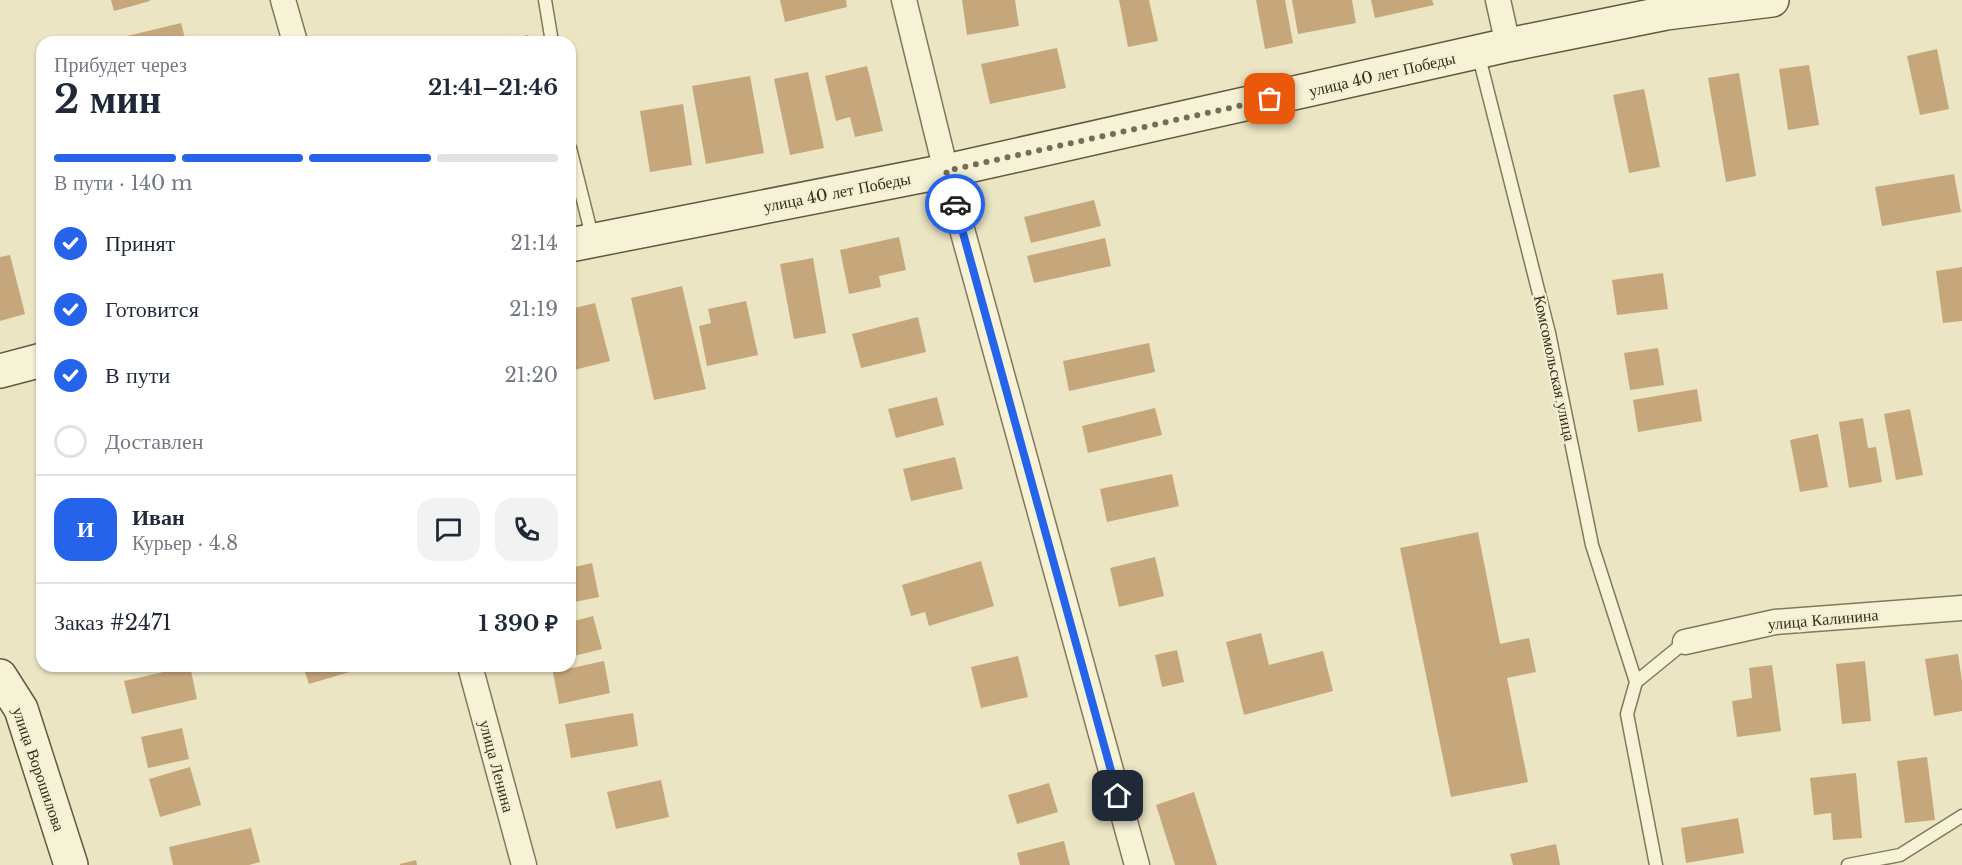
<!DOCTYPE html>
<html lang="ru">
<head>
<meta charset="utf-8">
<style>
	:root { --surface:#fff; --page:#f2f2f3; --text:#1f2937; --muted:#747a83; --line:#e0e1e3; --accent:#2563eb }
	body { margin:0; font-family:"Libre Baskerville",serif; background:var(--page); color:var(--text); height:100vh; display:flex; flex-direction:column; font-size:22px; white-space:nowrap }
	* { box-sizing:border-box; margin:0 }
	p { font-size:20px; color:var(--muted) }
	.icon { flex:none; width:33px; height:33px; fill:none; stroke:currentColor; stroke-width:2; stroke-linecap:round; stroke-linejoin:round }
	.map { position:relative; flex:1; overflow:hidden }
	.side { position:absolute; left:36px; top:36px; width:540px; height:636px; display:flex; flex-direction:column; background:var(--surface); border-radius:18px; box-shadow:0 2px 4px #0004 }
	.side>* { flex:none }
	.pin { position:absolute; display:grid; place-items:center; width:51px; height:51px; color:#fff; margin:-26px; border-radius:12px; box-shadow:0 3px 9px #0006 }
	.courier { position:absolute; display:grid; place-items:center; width:60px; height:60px; margin:-30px; border:4px solid #2563eb; border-radius:50%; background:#fff; color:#222; box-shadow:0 2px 8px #0007 }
	.headline em { font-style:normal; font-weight:700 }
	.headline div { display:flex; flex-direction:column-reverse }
	.headline { display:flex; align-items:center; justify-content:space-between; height:102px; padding:0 18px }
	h1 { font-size:39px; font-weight:700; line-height:45px }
	.bar { display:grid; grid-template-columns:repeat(4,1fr); gap:9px 6px; align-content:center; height:72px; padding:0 18px }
	.bar i { height:8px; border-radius:4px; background:var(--line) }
	.bar .current { background:var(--accent) }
	.bar p { grid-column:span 4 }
	.line { display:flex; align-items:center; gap:15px; padding:0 18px; border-top:2px solid var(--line) }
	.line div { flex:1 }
	.round { display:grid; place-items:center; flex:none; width:63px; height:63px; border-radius:18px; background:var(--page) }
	ol { padding:0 18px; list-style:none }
	li { display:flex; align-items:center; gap:18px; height:66px }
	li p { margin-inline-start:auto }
	li .icon { padding:6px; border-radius:50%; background:var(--accent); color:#fff; stroke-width:4 }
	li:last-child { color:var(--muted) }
	li i { width:33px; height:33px; border:3px solid var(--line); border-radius:50% }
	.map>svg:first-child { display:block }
</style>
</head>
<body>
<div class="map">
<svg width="1962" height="865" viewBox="0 0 1962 865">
	<rect width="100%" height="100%" fill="#ebe5c3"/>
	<path fill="#c6a77b" d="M111 0H150V1L114 11Z
		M780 0H846L847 7 785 22Z
		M962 0H1015L1019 26 967 35Z
		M1119 0H1149L1158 41 1128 47Z
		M1256 0H1285L1293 43 1265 49Z
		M1292 0H1352L1356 23 1298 34Z
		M1371 0H1432L1434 5 1375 18Z
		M181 23 186 42H128L127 36Z
		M528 35 530 42H501V41Z
		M1057 48 1066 88 990 104 981 64Z
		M1937 49 1949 109 1920 115 1907 56Z
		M1809 65 1819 125 1788 130 1779 69Z
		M867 66 883 131 855 137 850 117 836 121 825 76Z
		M808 72 824 148 790 155 774 79Z
		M1739 73 1756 176 1726 182 1708 78Z
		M750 76 764 153 706 164 692 86Z
		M1644 89 1660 167 1629 173 1613 95Z
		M683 104 692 165 650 172 640 111Z
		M1954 174 1961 212 1882 226 1875 187Z
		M1094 200 1101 226 1031 243 1024 217Z
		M899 237 906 270 879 276 881 287 849 294 840 250Z
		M1105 238 1111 266 1034 283 1027 256Z
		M10 255 25 314 0 321V257Z
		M813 258 826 333 794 339 780 264Z
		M1962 267V321L1943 323 1936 271Z
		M1663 273 1668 309 1617 315 1612 280Z
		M682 286 706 389 654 400 631 298Z
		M746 301 758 355 707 366 699 326 711 323 708 309Z
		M595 303 610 361 570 371V309Z
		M918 317 926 352 861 368 852 334Z
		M1149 343 1155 372 1069 391 1063 361Z
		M1658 348 1664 385 1630 390 1624 353Z
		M1697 389 1702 421 1638 432 1633 400Z
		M937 397 944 425 896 438 888 409Z
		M1155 408 1162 435 1088 453 1082 426Z
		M1910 409 1923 475 1896 480 1884 414Z
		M1863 418 1868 448 1876 447 1882 482 1849 488 1839 422Z
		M1818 434 1828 487 1800 492 1790 440Z
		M955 457 963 489 911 501 903 469Z
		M1172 474 1179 506 1107 522 1100 489Z
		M570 503 575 527 570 528Z
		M1478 532 1500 644 1529 638 1536 672 1507 678 1528 782 1451 797 1400 548Z
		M1155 557 1164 596 1119 607 1110 568Z
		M981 561 994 606 929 626 925 612 911 616 902 585Z
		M592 563 599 597 570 603V568Z
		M593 616 602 649 570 657V622Z
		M1261 633 1269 665 1323 651 1333 691 1244 715 1226 642Z
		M1177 650 1184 682 1162 687 1155 655Z
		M1958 654 1962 681V711L1934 716 1925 659Z
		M1018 656 1028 697 981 708 971 667Z
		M604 661 610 693 559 704 553 672Z
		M1865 661 1871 721 1842 724 1836 664Z
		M1772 665 1781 731 1737 737 1732 701 1752 698 1749 668Z
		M190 666 197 699 132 714 124 681Z
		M303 666H351L353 671 309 684Z
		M633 713 638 746 571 758 565 724Z
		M182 728 189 759 148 768 141 737Z
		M1927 757 1935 820 1905 823 1897 761Z
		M190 767 201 805 160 817 149 779Z
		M1856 773 1862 838 1833 840 1831 813 1814 815 1810 778Z
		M661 780 669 817 616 829 607 792Z
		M1049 783 1058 812 1017 824 1008 795Z
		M1194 792 1217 865H1175L1156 805Z
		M1738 818 1744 853 1686 863 1681 828Z
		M251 828 260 862 249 865H173L169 847Z
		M1064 841 1070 865H1020L1017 853Z
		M1556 844 1560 865H1513L1510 854Z
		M416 860 417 865H400V864Z"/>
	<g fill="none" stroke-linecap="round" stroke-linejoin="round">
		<defs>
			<path id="lane" d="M545 0 552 42
				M1478 53 1549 333 1592 545 1636 682
				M570 148 593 240
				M1656 865 1627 714 1636 682 1685 642
				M1848 865 1900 855 1962 816"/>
			<path id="street" d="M283 0 295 42
				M904 0 946 171 1137 865
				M1498 0 1508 45
				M1685 642 1775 622 1962 608
				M470 666 524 865"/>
			<path id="secondary" d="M570 245 946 171 1508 45 1666 13 1772 0
				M0 371 42 360
				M0 676 21 709 71 865"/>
		</defs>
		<use href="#lane" stroke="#84775b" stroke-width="15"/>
		<use href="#street" stroke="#84775b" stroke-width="27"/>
		<use href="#secondary" stroke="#65583e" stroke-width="36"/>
		<use href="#lane" stroke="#f6f2d6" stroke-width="12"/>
		<use href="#street" stroke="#f6f2d6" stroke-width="24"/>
		<use href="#secondary" stroke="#f6f2d6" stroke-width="33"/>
	</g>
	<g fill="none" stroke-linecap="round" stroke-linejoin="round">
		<path stroke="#756d58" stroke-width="6" stroke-dasharray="0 10.8" d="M955 204 946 171 1270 99"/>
		<path stroke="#2563eb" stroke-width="8" d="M955 204 1118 796"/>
	</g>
	<g text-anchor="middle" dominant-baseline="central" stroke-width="4.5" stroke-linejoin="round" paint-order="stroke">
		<g font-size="16" fill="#352d1e" stroke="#f3efd2">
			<text transform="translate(1382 74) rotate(-13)">улица 40 лет Победы</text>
			<text transform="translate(837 192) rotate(-11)">улица 40 лет Победы</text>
			<text transform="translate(1555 368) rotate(78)">Комсомольская улица</text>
			<text transform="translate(1823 619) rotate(-5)">улица Калинина</text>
			<text transform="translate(497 766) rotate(75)">улица Ленина</text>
			<text transform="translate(39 769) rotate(71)">улица Ворошилова</text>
		</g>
	</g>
</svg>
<div class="pin" style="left:1270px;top:99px;background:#ea580c"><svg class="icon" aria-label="bag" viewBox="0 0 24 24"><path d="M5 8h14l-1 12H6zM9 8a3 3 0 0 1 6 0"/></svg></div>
<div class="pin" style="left:1118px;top:796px;background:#1f2937"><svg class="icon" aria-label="home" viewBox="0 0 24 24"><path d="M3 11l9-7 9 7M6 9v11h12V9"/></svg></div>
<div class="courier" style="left:955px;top:204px"><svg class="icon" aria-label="car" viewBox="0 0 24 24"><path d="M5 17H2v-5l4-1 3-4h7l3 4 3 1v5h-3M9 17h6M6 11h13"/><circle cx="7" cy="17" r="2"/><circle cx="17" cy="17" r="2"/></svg></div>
<section class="side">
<div class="headline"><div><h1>2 мин</h1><p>Прибудет через</p></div><em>21:41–21:46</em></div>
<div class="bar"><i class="current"></i><i class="current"></i><i class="current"></i><i></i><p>В пути · 140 m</p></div>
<ol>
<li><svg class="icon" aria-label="check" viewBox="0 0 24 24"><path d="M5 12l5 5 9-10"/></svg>Принят<p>21:14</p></li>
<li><svg class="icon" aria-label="check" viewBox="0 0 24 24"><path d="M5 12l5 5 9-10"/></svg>Готовится<p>21:19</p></li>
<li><svg class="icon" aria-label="check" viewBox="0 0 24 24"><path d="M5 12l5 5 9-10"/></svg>В пути<p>21:20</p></li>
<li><i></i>Доставлен</li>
</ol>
<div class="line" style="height:108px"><b class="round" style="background:var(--accent);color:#fff">И</b><div><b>Иван</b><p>Курьер · 4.8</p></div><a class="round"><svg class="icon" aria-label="chat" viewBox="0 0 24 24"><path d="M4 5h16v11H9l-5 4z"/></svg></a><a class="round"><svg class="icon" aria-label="phone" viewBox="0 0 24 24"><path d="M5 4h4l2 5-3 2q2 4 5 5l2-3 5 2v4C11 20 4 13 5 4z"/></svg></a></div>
<div class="line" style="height:78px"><div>Заказ #2471</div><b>1 390 ₽</b></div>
</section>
</div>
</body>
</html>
